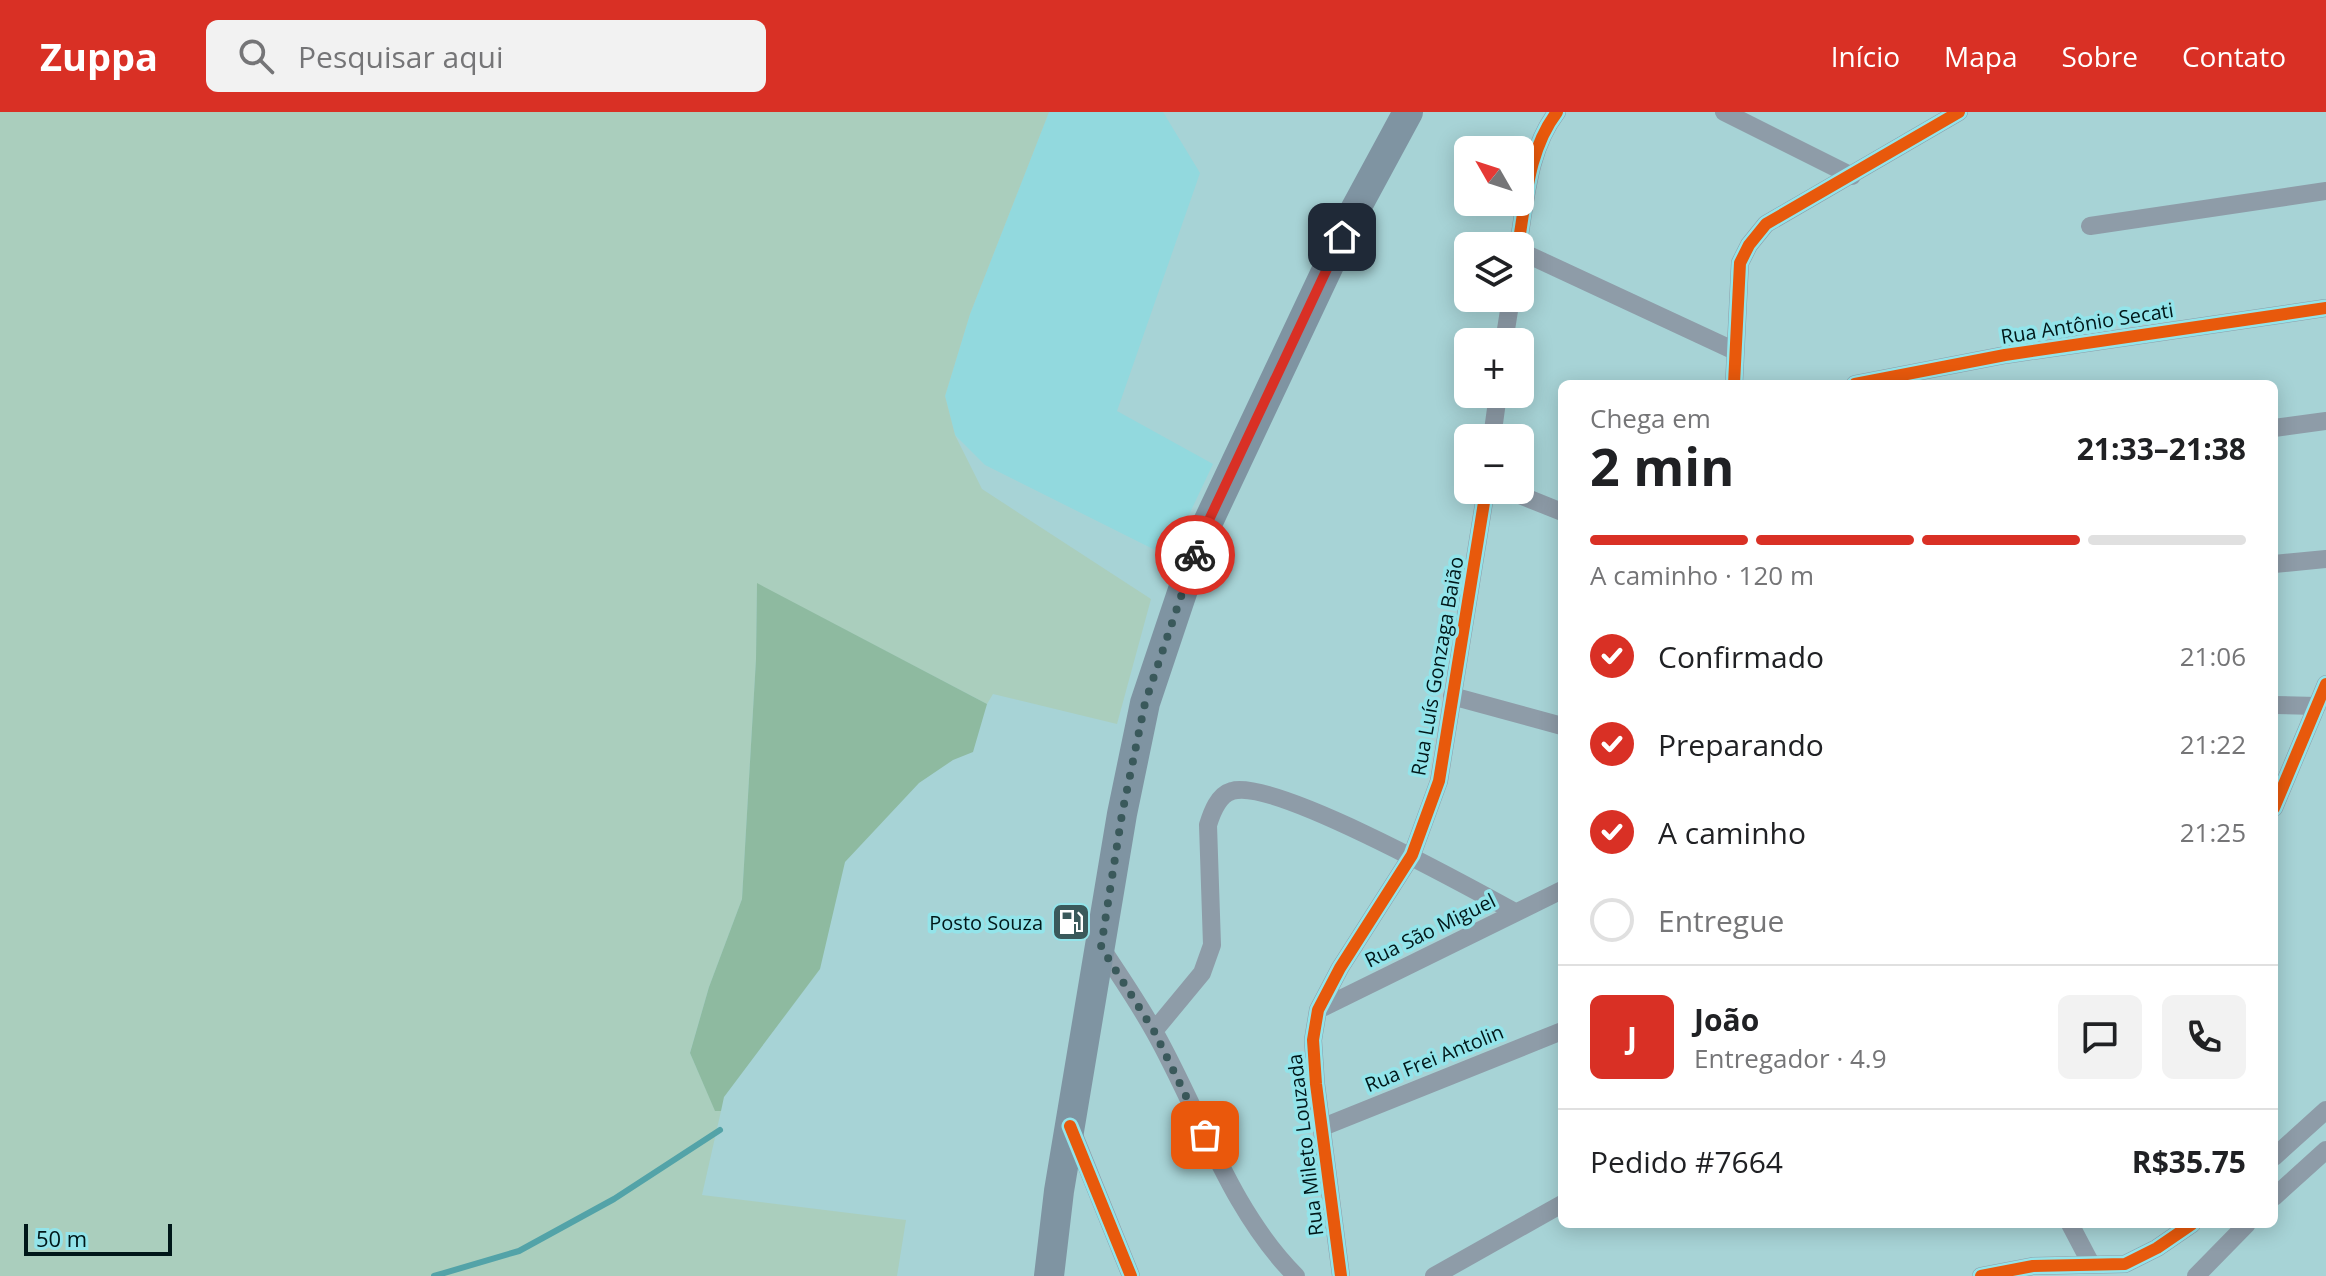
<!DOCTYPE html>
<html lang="pt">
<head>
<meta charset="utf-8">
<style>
	:root { --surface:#fff; --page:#f2f2f2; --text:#202124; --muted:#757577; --line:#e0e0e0; --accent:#d93025 }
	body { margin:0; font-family:"Open Sans",sans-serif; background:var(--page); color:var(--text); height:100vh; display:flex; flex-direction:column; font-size:30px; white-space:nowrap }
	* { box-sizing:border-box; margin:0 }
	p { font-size:26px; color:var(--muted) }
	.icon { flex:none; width:44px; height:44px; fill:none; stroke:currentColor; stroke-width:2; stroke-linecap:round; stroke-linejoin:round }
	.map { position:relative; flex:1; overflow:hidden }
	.details { position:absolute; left:1558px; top:268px; width:720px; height:848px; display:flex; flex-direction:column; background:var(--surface); border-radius:12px; box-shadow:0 4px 20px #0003 }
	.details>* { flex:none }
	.needle { width:52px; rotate:309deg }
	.tools { position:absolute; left:1454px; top:24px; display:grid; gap:16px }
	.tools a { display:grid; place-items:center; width:80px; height:80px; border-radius:12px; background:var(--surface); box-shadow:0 4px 20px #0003; font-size:40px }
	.scale { position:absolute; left:24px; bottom:20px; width:148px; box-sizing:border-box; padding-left:8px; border:4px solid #001719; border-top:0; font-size:22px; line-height:28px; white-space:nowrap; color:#001719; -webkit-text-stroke:6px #93e4ea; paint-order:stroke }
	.pin { position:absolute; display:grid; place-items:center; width:68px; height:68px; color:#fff; margin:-34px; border-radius:16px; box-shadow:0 4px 12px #0006 }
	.courier { position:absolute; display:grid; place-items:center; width:80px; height:80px; margin:-40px; border:6px solid #d93025; border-radius:50%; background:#fff; color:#222; box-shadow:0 2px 10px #0007 }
	.overview em { font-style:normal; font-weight:700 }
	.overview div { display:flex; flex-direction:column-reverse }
	.overview { display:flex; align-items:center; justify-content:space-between; height:136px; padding:0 32px }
	h1 { font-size:52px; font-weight:700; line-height:60px }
	.bar { display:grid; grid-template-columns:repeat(4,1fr); gap:12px 8px; align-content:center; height:96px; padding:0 32px }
	.bar i { height:10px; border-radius:6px; background:var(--line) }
	.bar .active { background:var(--accent) }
	.bar p { grid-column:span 4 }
	.line { display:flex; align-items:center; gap:20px; padding:0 32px; border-top:2px solid var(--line) }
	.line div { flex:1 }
	.round { display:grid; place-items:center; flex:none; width:84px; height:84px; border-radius:12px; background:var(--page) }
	ol { padding:0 32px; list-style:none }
	li { display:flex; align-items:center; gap:24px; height:88px }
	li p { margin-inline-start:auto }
	li .icon { padding:8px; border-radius:50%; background:var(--accent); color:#fff; stroke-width:4 }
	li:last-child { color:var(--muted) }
	li i { width:44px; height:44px; border:4px solid var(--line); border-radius:50% }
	header { display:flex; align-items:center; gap:48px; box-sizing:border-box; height:112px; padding:0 40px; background:var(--accent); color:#fff }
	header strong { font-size:38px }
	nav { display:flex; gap:44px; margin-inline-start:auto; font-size:28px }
	.search { width:560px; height:72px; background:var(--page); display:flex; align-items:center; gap:20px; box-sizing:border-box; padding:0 28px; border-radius:12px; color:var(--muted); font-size:30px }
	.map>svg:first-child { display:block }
</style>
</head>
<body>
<header>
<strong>Zuppa</strong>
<div class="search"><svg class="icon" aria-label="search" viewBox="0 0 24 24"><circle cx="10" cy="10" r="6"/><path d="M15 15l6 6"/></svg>Pesquisar aqui</div>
<nav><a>Início</a><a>Mapa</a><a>Sobre</a><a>Contato</a></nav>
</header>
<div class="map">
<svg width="2326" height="1164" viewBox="0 0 2326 1164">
	<rect width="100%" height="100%" fill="#a7d3d6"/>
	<path fill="#92d9de" d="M1049 0H1163L1200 61 1117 299 1213 352 1169 445 985 353 955 323 945 284 970 202Z"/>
	<path fill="#aacebd" d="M0 0H1049L970 202 945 284 955 323 982 377 1151 487 1117 612 993 582 987 592 757 472 756 547 742 787 709 875 690 941 715 998 721 999 702 1083 906 1108 897 1164H0Z"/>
	<path fill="#8ebaa0" d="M757 471 987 592 973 640 953 648 919 671 845 750 820 857 724 985 721 999H715L690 941 709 875 742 787 756 547Z"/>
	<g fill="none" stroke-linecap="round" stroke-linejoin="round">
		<path stroke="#53a3a8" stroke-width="6" d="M434 1164 519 1139 614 1087 720 1018"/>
		<path stroke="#8e9ca8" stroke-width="18" d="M1724 0 1852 64
			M2090 114 2326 79
			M1518 134C1526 88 1528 38 1557 0
			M1520 139 1735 239
			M1504 230 1511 186
			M1734 272 1740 151 1749 133 1766 112 1959 0
			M1855 272 2005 243 2326 196
			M2274 316 2326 309
			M1492 326 1498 282
			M1507 378 1562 400
			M2274 452 2326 447
			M1452 584 1562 614
			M2274 593 2317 594
			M2274 696 2326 572
			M1101 835C1119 863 1138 890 1154 919 1200 1000 1229 1097 1296 1164
			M1318 898 1562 778
			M1154 919 1202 861 1212 833 1208 713C1212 700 1218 683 1232 679 1273 666 1471 776 1515 800
			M1323 1015 1562 919
			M1072 1018 1131 1164
			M2274 1045 2326 998
			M2274 1085 2326 1038
			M2070 1112 2091 1152
			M1341 1164 1316 972 1313 928 1318 898 1340 856 1412 743 1439 669 1486 378
			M1434 1164 1562 1092
			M1981 1164 2033 1154 2125 1152 2157 1136 2192 1112
			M2196 1164 2247 1112"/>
		<path stroke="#7f94a2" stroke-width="30" d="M1049 1164 1059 1079 1122 702 1145 591 1200 427 1355 98 1408 0"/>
		<defs>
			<path id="cycleway" d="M1518 134C1526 88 1528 38 1557 0
				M1734 272 1740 151 1749 133 1766 112 1959 0
				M1855 272 2005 243 2326 196
				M2274 696 2326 572
				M1070 1014 1131 1164
				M1341 1164 1316 972 1313 928 1318 898 1340 856 1412 743 1439 669 1486 378
				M1981 1164 2033 1154 2125 1152 2157 1136 2192 1112"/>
		</defs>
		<use href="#cycleway" stroke="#93e4ea" stroke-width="17"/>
		<use href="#cycleway" stroke="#e8590c" stroke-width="12"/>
	</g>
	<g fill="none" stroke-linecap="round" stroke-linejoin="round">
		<path stroke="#3a595b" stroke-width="8" stroke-dasharray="0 14.4" d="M1195 443 1145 591 1122 702 1101 835 1154 919 1205 1023"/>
		<path stroke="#d93025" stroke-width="10" d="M1195 443 1200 427 1342 125"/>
	</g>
	<defs>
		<symbol id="fuel-square" viewBox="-11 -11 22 22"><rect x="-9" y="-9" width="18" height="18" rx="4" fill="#3a595b" stroke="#93e4ea"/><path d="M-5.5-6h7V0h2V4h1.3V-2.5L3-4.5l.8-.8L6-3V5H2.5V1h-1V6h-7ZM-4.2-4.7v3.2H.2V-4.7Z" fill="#fff"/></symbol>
	</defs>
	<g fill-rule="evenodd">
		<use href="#fuel-square" x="1049" y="788" width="44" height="44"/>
	</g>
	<g text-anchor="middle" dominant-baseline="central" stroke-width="7" stroke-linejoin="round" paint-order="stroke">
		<g font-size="20" fill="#001719" stroke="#93e4ea">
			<text transform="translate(2087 211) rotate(-9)">Rua Antônio Secati</text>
			<text transform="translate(1437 554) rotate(-80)">Rua Luís Gonzaga Baião</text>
			<text transform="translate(1430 818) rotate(-26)">Rua São Miguel</text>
			<text transform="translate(1434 946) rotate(-22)">Rua Frei Antolin</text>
			<text transform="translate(1305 1033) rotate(-97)">Rua Mileto Louzada</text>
		</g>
		<g font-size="20" fill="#001719" stroke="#93e4ea" text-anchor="end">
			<text x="1043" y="810">Posto Souza</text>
		</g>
	</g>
</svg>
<div class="tools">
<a><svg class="needle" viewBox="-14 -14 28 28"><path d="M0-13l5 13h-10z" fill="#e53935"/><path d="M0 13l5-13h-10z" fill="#757577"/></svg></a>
<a><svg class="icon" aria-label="layers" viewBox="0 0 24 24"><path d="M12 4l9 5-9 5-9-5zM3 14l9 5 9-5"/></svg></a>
<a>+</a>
<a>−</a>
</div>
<div class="scale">50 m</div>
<div class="pin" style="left:1205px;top:1023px;background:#ea580c"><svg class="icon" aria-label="bag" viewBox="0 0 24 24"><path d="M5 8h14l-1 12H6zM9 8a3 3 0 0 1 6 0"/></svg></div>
<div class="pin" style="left:1342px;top:125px;background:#1f2937"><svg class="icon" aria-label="home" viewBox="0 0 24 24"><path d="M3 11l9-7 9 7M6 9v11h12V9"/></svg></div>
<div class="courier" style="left:1195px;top:443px"><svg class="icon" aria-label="bike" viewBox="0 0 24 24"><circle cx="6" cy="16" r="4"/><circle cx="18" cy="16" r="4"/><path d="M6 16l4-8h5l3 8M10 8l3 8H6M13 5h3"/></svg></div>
<section class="details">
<div class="overview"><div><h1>2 min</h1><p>Chega em</p></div><em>21:33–21:38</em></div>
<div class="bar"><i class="active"></i><i class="active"></i><i class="active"></i><i></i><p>A caminho · 120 m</p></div>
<ol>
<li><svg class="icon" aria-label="check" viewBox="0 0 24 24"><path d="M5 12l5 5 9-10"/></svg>Confirmado<p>21:06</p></li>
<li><svg class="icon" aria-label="check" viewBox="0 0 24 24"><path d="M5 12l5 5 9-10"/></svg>Preparando<p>21:22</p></li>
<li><svg class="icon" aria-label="check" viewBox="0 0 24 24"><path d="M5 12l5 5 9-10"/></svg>A caminho<p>21:25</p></li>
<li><i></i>Entregue</li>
</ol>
<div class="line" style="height:144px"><b class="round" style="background:var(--accent);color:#fff">J</b><div><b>João</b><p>Entregador · 4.9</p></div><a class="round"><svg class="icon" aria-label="chat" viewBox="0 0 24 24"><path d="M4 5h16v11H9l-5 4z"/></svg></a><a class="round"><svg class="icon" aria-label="phone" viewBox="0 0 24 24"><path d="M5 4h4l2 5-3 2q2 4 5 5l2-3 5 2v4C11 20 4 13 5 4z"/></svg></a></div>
<div class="line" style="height:104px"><div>Pedido #7664</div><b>R$35.75</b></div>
</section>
</div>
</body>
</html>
